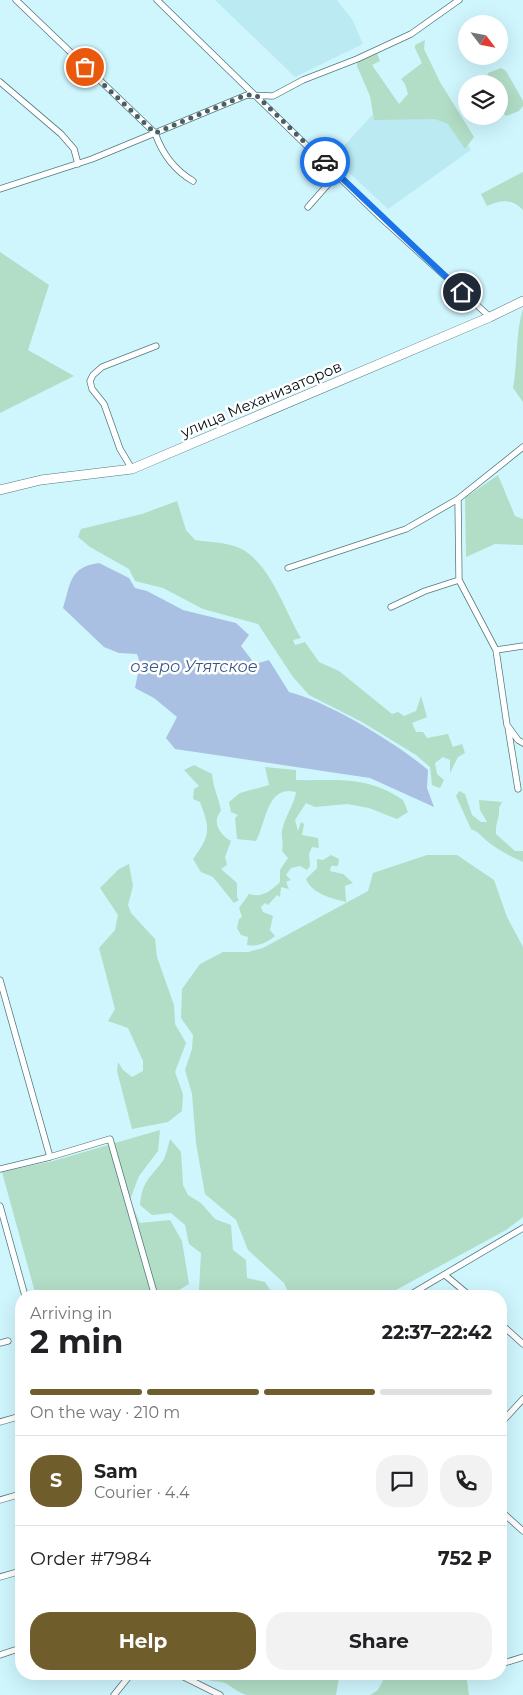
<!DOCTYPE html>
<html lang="en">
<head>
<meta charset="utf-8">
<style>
	:root { --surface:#fff; --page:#f2f2f2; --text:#202124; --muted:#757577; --line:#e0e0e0; --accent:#6f5d2b }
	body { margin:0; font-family:Montserrat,sans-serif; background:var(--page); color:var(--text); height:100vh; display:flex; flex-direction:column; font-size:19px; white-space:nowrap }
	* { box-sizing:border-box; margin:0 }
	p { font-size:16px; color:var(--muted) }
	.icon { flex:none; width:28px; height:28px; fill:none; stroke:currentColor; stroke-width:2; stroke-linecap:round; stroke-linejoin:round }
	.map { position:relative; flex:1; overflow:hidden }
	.sheet { position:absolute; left:15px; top:1290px; width:492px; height:390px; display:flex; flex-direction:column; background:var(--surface); border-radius:20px; box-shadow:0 5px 20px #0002 }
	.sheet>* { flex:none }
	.needle { width:32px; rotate:122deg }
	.buttons { position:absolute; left:458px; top:15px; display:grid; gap:10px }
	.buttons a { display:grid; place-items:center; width:50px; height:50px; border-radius:50%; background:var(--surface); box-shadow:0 5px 20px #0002; font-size:25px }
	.pin { position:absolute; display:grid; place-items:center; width:42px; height:42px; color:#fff; margin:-21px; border:2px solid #fff; border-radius:50%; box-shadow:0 1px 5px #0007 }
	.courier { position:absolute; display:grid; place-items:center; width:50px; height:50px; margin:-25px; border:4px solid #1a73e8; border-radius:50%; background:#fff; color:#222; box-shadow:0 1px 6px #0007 }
	.summary em { font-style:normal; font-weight:700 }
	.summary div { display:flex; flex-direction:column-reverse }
	.summary { display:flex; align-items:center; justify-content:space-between; height:85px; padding:0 15px }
	h1 { font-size:32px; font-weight:700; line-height:38px }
	.bar { display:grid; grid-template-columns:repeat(4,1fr); gap:8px 5px; align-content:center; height:60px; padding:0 15px }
	.bar i { height:6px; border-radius:4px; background:var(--line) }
	.bar .selected { background:var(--accent) }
	.bar p { grid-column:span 4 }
	.line { display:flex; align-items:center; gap:12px; padding:0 15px; border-top:1px solid var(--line) }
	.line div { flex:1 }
	.round { display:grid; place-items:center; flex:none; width:52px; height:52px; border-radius:20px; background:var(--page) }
	.cta { display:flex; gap:10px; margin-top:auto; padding:10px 15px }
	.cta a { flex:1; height:58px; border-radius:20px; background:var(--accent); color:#fff; font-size:20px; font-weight:700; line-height:58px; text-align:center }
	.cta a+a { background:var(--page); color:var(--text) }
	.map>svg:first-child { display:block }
</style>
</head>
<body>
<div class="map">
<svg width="523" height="1695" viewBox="0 0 523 1695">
	<rect width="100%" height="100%" fill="#cff6fd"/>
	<path fill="#bbeaf3" d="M215 0H337L352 19 363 44 295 77Z
		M446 107 471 150 388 209 333 158 373 114 397 115Z"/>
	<path fill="#b2ddc6" d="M425 40 424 49 440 82 474 137 465 149 448 124 435 119 374 120 370 96 357 66V60L376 51 380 61 372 65 399 104 408 94 405 84 401 79 422 63 415 48V45Z
		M501 68 506 71 523 101V106L519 111 506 116 499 109V84H487L486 80 488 73Z
		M523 172V210C512 198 501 200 487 206L481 194Z
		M0 252 49 285 28 350 74 376 0 413Z
		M523 309V402L513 388C518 362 515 334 523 309Z
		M498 475 515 516 523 519V545L495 544 466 557 465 498Z
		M177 501 186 530 195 540C208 542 222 542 234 546 268 556 284 610 301 638L293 640 295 645 305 642 319 662 339 671 392 714 398 712 404 716 416 711 421 696 427 717 412 723 416 732H423L427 738 448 734 453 747 462 744 465 753 458 757 450 773V760L443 757 435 763 437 774 444 780 440 788 432 785 430 767 416 755 362 722 309 695 293 677 258 624 203 609 163 588 135 581 129 569 90 547 78 537 81 529 142 514Z
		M194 765 212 774C213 788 219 798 221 811 211 822 220 835 231 841L225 857 227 865 221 869 237 883V897L239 900 234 903 213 877 201 872 193 859C211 835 210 829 200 802L193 799 194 789 199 786 184 770Z
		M265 767 296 770V780C337 781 366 775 403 800L408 812 397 819 369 808 347 804 315 807 306 803 295 820 298 831 301 822 304 824 302 835 318 838 319 848 312 847 309 854 310 866 307 870 300 866 291 868 286 875 291 880 286 882 289 889 281 887 280 897 277 895 268 905 265 903 261 907 263 912 273 916 270 930 275 936C266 943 258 947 247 945L248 937 241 935 237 928 239 919 242 917 239 908 249 894C262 898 271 891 280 882V870L288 858 282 851C284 843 281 838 282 831 284 817 294 806 296 792 267 784 266 823 256 841L237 839 235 818 238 815 231 812 229 802 240 793 269 785Z
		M459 791 465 794 472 815 481 822H487L480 810 479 800 502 802 499 808C500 817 495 824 496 834L515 851H523V862C510 856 498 850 487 841 481 836 479 832 471 829L456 796Z
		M331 855 339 859 338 866H331L330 871 343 874 353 883 345 886 346 902C331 898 312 894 306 879L317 868V859L323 860Z
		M427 855H457L494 880 507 917 523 947V1217L506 1230 385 1296H290L284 1283 248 1250 236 1220 205 1194 196 1143 192 1094 185 1070 192 1049 193 1035 181 1018 182 989 200 964 223 952H248L263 948 368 891 373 873Z
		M129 864 133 886 128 905 131 913 155 939 157 957 174 1005 175 1024 186 1043 175 1072 183 1094 182 1111 168 1122 132 1129 117 1071 118 1062 123 1070 132 1077 143 1071V1061L128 1028 108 1021 115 1009 99 948 115 930 118 915 100 888 119 869Z
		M160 1130 158 1151 139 1176 130 1200 140 1223 170 1220 182 1241 189 1284 169 1296H36L2 1172 53 1161Z
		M170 1139 181 1152 183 1185 188 1195 201 1203 215 1219 231 1225 233 1250 246 1260 247 1278 265 1282 274 1296C252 1296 219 1300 199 1290L201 1253 189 1244 185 1225 171 1213 152 1215 140 1205C142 1182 149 1179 162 1162 166 1157 168 1146 170 1139Z
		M198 1674H348L339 1678 336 1695H247C238 1693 233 1687 225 1683 215 1680 205 1682 198 1674Z
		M386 1674H466L469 1695H370L378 1690Z"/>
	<path fill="#a9c0e3" d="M99 563 129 578 135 588 147 591 183 610 236 623 249 635 241 646 255 664 269 660 289 692C327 701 398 744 428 770L427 788 434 807 370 778 175 749 166 738 177 717 154 698 135 688 140 663 137 654 119 653 104 647 63 608C71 583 69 567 99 563Z"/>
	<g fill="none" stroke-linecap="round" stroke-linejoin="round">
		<defs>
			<path id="street" d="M16 0 155 133C162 153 174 170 193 181
				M157 0 380 217 490 317
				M0 82 61 134 74 149 78 164
				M0 189 92 159 247 95 273 96 303 80 357 59 411 34 459 0
				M308 207 337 174
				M132 469 120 449 104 404 92 389 90 381 93 375 102 367 156 346
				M458 499 459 580 496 650 507 725 518 740 523 743
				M288 568 406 529 458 499 523 447
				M391 607 425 591 459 580
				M496 650 523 646
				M508 727 518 789
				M0 980 50 1157
				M0 1169 50 1157 110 1139 155 1296
				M0 1206 25 1296
				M445 1275 470 1296
				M408 1296 523 1228
				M501 1324 523 1344
				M0 1343 8 1341
				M0 1422 21 1416
				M501 1423 523 1399
				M0 1500 21 1494
				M501 1511 523 1531
				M0 1577 21 1571
				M0 1655 21 1648
				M501 1664 523 1657
				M178 1674 220 1695
				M114 1695 131 1674"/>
			<path id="secondary" d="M0 490 41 480 132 469 490 317 523 301"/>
		</defs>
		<use href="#street" stroke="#55787e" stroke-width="7"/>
		<use href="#secondary" stroke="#55787e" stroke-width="10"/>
		<use href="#street" stroke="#fff" stroke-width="5.5"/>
		<use href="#secondary" stroke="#fff" stroke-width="9"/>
	</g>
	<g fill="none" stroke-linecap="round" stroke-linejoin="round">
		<path stroke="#4a5f63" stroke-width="5" stroke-dasharray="0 9" d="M85 67 155 133 246 95H256L325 162"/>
		<path stroke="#1a73e8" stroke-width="6" d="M325 162 462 292"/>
	</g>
	<g text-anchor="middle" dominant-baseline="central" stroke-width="5" stroke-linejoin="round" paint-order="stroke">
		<g font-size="15" fill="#020e10" stroke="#fff">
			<text transform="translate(261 399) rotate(-23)">улица Механизаторов</text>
		</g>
		<g font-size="16" font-style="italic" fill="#385887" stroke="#fff">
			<text x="194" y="666">озеро Утятское</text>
		</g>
	</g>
</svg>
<div class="buttons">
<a><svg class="needle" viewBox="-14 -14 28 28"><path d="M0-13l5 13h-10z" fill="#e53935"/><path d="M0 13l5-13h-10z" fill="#757577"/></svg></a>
<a><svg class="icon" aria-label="layers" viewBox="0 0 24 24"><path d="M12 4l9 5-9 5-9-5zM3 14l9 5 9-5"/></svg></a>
</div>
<div class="pin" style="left:85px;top:67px;background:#ea580c"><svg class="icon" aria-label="bag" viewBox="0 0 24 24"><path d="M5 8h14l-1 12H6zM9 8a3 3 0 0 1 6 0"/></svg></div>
<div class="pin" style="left:462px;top:292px;background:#1f2937"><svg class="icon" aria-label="home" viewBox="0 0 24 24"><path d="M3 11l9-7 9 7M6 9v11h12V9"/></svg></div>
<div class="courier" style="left:325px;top:162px"><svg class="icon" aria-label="car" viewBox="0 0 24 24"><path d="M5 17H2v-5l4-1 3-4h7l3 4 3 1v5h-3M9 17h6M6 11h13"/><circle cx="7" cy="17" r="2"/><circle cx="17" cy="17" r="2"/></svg></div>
<section class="sheet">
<div class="summary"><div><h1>2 min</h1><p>Arriving in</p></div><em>22:37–22:42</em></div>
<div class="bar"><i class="selected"></i><i class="selected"></i><i class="selected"></i><i></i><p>On the way · 210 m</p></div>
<div class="line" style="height:90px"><b class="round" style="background:var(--accent);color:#fff">S</b><div><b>Sam</b><p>Courier · 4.4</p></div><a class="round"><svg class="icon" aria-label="chat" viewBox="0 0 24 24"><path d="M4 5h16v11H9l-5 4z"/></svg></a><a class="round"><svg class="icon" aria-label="phone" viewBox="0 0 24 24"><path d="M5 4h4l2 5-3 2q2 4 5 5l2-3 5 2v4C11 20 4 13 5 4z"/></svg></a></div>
<div class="line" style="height:65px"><div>Order #7984</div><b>752 ₽</b></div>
<div class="cta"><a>Help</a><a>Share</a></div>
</section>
</div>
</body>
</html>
